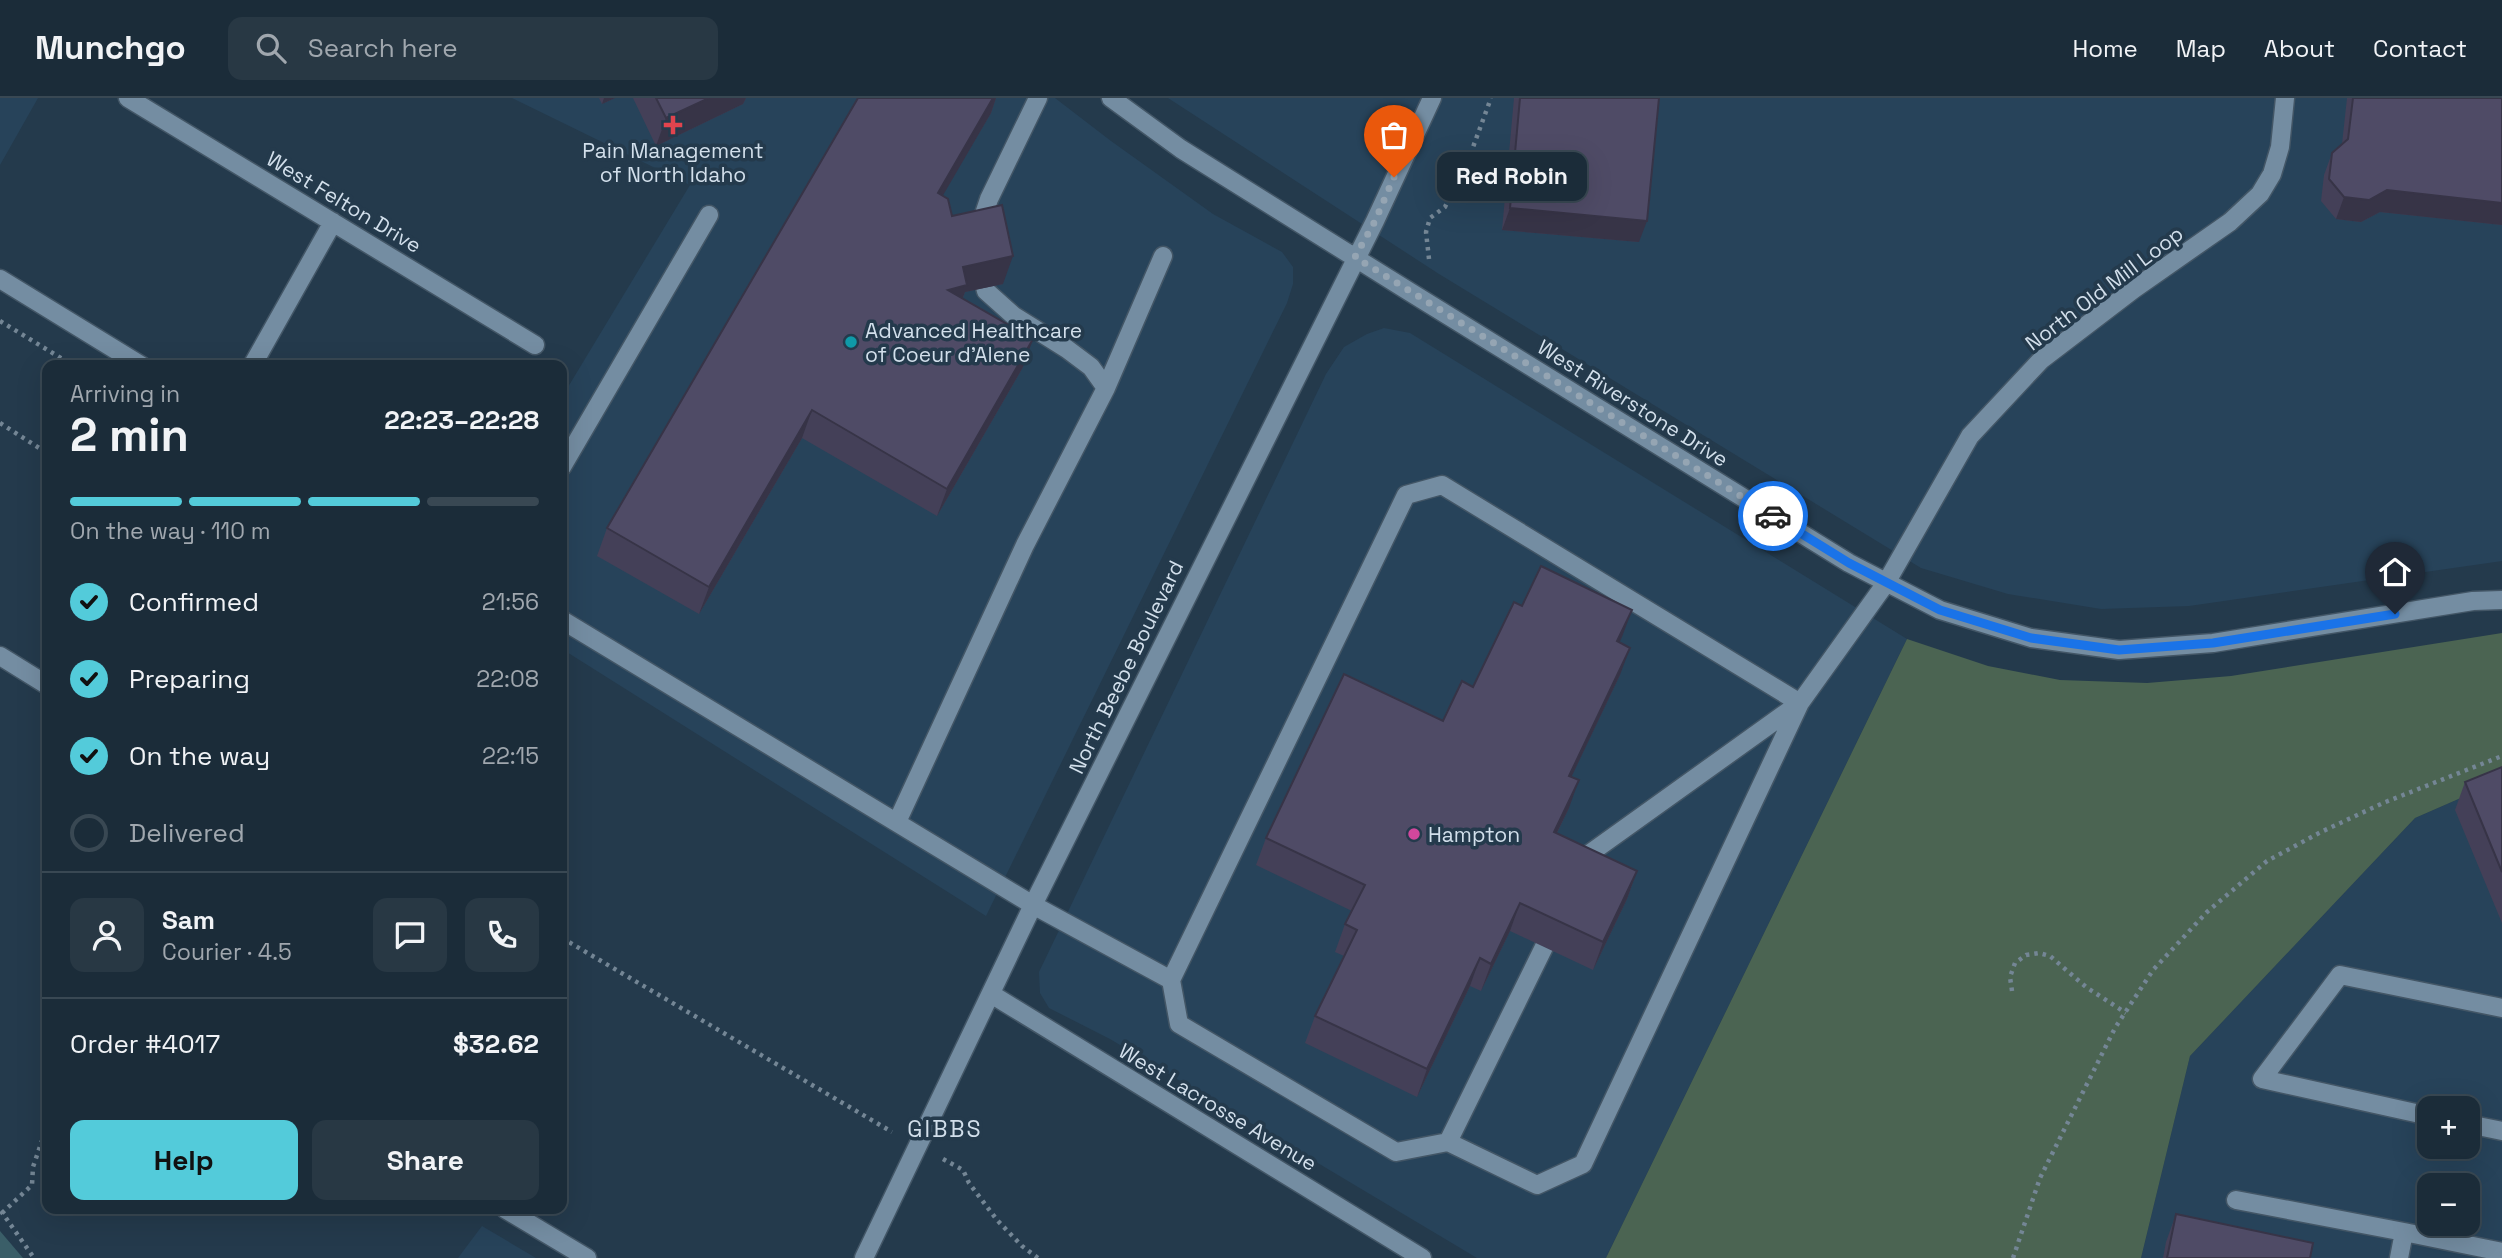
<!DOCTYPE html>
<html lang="en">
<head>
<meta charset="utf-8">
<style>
	:root { --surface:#1b2c39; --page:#283844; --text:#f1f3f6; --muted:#a0a7ae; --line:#394853; --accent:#53cbda }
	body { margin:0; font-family:"Space Grotesk",sans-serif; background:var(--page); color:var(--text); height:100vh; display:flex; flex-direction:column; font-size:26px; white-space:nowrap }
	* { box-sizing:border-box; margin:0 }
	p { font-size:23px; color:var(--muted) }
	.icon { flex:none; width:38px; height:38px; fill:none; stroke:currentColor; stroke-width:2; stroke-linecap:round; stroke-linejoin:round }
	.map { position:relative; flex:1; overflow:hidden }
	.details { position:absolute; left:42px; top:262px; width:525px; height:854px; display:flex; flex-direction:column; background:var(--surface); border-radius:14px; box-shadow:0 7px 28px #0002,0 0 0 2px var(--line) }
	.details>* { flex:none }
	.tools { position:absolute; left:2417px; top:998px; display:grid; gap:14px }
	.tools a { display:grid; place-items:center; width:63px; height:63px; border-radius:14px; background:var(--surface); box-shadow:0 7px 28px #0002,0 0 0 2px var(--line); font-size:35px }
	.pin { position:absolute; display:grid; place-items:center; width:60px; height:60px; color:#fff; margin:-72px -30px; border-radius:50% 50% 50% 0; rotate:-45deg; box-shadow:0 0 7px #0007 }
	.pin .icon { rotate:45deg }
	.courier { position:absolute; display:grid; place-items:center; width:70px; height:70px; margin:-35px; border:5px solid #1a73e8; border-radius:50%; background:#fff; color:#222; box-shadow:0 2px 9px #0007 }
	.bubble { position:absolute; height:49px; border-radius:14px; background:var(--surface); box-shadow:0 7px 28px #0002,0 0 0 2px var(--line); font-size:23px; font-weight:600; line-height:49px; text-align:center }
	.overview em { font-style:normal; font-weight:600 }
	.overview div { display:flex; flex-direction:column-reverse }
	.overview { display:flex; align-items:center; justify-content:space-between; height:119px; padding:0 28px }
	h1 { font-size:46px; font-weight:600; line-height:52px }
	.bar { display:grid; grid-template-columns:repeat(4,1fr); gap:10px 7px; align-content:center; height:84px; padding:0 28px }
	.bar i { height:9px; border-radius:5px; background:var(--line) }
	.bar .on { background:var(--accent) }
	.bar p { grid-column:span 4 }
	.line { display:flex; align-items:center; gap:18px; padding:0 28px; border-top:2px solid var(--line) }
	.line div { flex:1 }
	.round { display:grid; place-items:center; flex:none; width:74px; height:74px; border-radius:14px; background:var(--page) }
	ol { padding:0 28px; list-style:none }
	li { display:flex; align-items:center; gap:21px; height:77px }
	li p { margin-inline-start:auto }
	li .icon { padding:7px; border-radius:50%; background:var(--accent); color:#111; stroke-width:4 }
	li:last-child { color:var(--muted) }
	li i { width:38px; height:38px; border:4px solid var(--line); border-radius:50% }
	.cta { display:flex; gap:14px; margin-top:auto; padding:14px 28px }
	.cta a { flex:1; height:80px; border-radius:14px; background:var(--accent); color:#111; font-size:28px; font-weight:600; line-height:80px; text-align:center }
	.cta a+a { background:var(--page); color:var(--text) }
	header { display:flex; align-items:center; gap:42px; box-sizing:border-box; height:98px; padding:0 35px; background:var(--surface); border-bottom:2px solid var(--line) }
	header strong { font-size:33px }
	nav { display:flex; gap:38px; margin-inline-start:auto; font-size:24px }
	.search { width:490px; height:63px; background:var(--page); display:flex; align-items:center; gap:18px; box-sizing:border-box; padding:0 24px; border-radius:14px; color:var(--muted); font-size:26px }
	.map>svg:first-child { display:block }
</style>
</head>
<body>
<header>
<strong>Munchgo</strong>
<div class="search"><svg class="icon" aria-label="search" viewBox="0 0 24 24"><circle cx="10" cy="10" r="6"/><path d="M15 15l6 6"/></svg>Search here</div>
<nav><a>Home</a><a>Map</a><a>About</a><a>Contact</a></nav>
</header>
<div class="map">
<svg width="2502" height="1160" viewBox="0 0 2502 1160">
	<rect width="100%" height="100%" fill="#243a4c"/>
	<path fill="#27435a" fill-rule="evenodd" d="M0 0H38L0 67Z
		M512 0H1055L1111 43 1213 116 1282 154 1293 169V186L1287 205 986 818 562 551V299L690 87Z
		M1168 0H2502V463L2189 508 2101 511 2008 496 1921 470 1439 176Z
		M1384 230 1410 235 1907 541 1606 1160H1477L1110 941 1049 910 1040 895 1039 874 1326 276 1344 249 1367 236Z
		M2502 682V1160H2141L2190 958 2415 720ZM2429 1010H2468V1048H2429ZM2429 1087H2468V1125H2429Z
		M482 1128 536 1160H458Z"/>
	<path fill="#4b6452" d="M2502 535V682L2415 720 2190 958 2141 1160H1606L1907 541 1988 568 2060 582 2147 585 2231 578Z"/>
	<path fill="#3a5e68" d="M0 1133 23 1160H0Z"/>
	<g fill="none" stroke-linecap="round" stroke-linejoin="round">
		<defs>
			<path id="minor" d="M128 0 535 247
				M1111 0 1181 51 1410 194 1849 465 1940 512 2031 540 2119 552 2213 545 2473 503 2502 502
				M978 134 989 101 1038 0
				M0 181 142 268
				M252 268 333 124
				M1106 290 1163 158
				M562 369 709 117
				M562 522 1033 807 1171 882 1406 397 1442 387 1800 605 1886 485 1970 338 2041 262 2134 191 2230 124 2260 96 2272 76 2280 49 2285 0
				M0 558 47 587
				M897 724 1025 447 1106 290 1091 269 1067 251 1014 218 986 193 985 189
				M1582 771 1589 756 1797 607
				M1171 882 1179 926 1396 1054 1448 1044 1537 1087 1583 1066 1800 605
				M991 896 1422 1160
				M2429 1018 2262 981 2340 877 2502 910
				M2468 1026 2502 1033
				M1448 1044 1544 849
				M2236 1102 2404 1134
				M505 1111 587 1160
				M864 1160 1033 807 1375 123 1432 0
				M2399 1160 2404 1134 2502 1154"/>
		</defs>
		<use href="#minor" stroke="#435666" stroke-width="21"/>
		<path stroke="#748695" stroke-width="4.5" stroke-dasharray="3.5 5" stroke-linecap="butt" d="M1429 161 1426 134 1430 120 1445 109 1469 60 1491 0
			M0 223 74 268
			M0 325 47 355
			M562 840 892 1034
			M2012 893 2010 879 2015 865 2026 857 2039 855 2050 858 2086 889 2126 915
			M943 1061 963 1072 969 1085 997 1122 1022 1148 1038 1160
			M1 1113 34 1160
			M2 1115 32 1087 33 1069 47 1028
			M2013 1160 2040 1080 2115 930 2153 872 2207 814 2267 763 2321 734 2383 705 2502 658"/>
		<use href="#minor" stroke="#748da2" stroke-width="18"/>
	</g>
	<path fill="#444058" d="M599 0H615L602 6Z
		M633 0H746L743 6 656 48Z
		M858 0H996L991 15 942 98 952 118 1003 186 965 194 963 200 1023 269 937 418 802 340 699 516 597 458 607 430Z
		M1514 0H1659L1639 144 1502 132Z
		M2347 0H2502V127L2380 114 2361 124 2336 121 2321 103 2324 77 2332 55 2342 46Z
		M1522 508 1632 512 1619 544 1620 577 1571 679 1569 710 1557 735 1637 773 1627 801 1593 872 1510 833 1481 893 1470 888 1417 999 1305 945 1315 918 1344 858 1335 854 1345 826 1352 813 1256 767 1266 740 1443 623 1473 589Z
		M2502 669V825L2455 712 2465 684Z
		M2176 1116 2310 1160H2163L2166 1144Z"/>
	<path fill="#373447" d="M604 0H615L602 6Z
		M709 0H746L743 6 656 48 666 20Z
		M993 0H996L991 15 928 123 938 95Z
		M2387 92 2502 105V127L2380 114 2361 124 2336 121 2344 99Z
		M1510 110 1647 123 1639 144 1502 132Z
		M1013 158 1003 186 965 194 957 215 948 192 963 169Z
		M1033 241 1023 269 937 418 947 391Z
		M812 312 802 340 699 516 709 489Z
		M1632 512 1622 539 1607 571 1617 543Z
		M1630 550 1620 577 1559 705 1569 678Z
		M1579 682 1569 710 1544 761 1554 734Z
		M1637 773 1627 801 1593 872 1603 844Z
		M1520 805 1510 833 1481 893 1491 866Z
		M1480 860 1470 888 1417 999 1427 971Z"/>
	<path fill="#4f4b66" stroke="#373447" stroke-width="2" d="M656 0H709L666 20Z
		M858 0H993L938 95 948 101 952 118 1002 107 1013 158 963 169 967 187 948 192 1033 241 947 391 812 312 709 489 607 430Z
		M1520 0H1659L1647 123 1510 110Z
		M2353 0H2502V105L2387 92 2369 102 2344 99 2329 81 2332 55 2348 41Z
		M1541 468 1632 512 1617 543 1630 550 1569 678 1579 682 1554 734 1637 773 1603 844 1520 805 1491 866 1480 860 1427 971 1315 918 1357 832 1345 826 1365 787 1266 740 1344 576 1443 623 1462 583 1473 589 1514 504 1522 508Z
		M2502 669V774L2465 684Z
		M2176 1116 2313 1145 2310 1160H2167Z"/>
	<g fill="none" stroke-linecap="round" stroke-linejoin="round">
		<path stroke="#95a5b3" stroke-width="7" stroke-dasharray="0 12.6" d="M1394 79 1375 123 1355 159 1773 418"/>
		<path stroke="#1a73e8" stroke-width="9" d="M1773 418 1849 465 1940 512 2031 540 2119 552 2213 545 2395 516"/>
	</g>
	<path fill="#e0444e" stroke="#243a4c" stroke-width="2.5" d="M669.5 16.5h7v7h7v7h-7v7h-7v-7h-7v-7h7z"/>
	<circle fill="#0f9aa8" stroke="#243a4c" stroke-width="2.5" cx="851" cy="244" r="7"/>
	<circle fill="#d1479c" stroke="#243a4c" stroke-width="2.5" cx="1414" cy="736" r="7"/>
	<g text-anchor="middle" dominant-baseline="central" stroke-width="7" stroke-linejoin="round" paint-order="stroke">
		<g font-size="21" fill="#d2dfeb" stroke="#243a4c" text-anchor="start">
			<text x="673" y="52" text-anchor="middle">Pain Management<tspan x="673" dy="24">of North Idaho</tspan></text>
			<text x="865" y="232">Advanced Healthcare<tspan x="865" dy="24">of Coeur d'Alene</tspan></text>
			<text x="1428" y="736">Hampton</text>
		</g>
		<g font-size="21" fill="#d2dfeb" stroke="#243a4c">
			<text transform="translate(344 104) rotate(31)">West Felton Drive</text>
			<text transform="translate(2104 190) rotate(-37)">North Old Mill Loop</text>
			<text transform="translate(1633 305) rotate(32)">West Riverstone Drive</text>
			<text transform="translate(1126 569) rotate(-64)">North Beebe Boulevard</text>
			<text transform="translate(1218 1009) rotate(31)">West Lacrosse Avenue</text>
		</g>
		<g font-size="23" letter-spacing="2" fill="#d2dfeb" stroke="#243a4c">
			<text x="945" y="1031">GIBBS</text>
		</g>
	</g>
</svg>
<div class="tools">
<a>+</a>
<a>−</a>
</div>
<div class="pin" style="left:1394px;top:79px;background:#ea580c"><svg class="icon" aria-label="bag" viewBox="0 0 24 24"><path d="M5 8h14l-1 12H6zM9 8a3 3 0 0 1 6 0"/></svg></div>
<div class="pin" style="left:2395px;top:516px;background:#1f2937"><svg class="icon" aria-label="home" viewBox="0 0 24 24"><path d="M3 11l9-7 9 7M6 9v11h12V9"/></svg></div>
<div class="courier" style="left:1773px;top:418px"><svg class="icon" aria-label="car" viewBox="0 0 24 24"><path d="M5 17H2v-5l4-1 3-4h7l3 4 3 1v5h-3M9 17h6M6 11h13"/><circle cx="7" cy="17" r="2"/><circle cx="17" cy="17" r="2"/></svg></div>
<div class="bubble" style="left:1437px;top:54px;width:150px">Red Robin</div>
<section class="details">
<div class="overview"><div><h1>2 min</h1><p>Arriving in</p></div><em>22:23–22:28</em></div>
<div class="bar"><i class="on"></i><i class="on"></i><i class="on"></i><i></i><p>On the way · 110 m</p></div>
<ol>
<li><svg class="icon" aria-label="check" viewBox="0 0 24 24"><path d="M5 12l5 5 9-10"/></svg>Confirmed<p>21:56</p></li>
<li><svg class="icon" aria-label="check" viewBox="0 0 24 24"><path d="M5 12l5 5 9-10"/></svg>Preparing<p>22:08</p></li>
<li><svg class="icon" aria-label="check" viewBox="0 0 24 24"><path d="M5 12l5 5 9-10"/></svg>On the way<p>22:15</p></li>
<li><i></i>Delivered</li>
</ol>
<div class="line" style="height:126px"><a class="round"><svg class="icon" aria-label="person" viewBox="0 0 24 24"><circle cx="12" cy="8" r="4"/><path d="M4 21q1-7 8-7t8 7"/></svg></a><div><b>Sam</b><p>Courier · 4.5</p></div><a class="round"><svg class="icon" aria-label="chat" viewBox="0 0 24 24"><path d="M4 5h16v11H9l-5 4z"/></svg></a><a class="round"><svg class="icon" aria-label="phone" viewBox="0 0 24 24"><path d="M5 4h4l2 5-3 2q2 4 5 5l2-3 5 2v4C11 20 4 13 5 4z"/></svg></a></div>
<div class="line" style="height:91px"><div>Order #4017</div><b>$32.62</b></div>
<div class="cta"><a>Help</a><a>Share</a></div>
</section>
</div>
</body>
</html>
